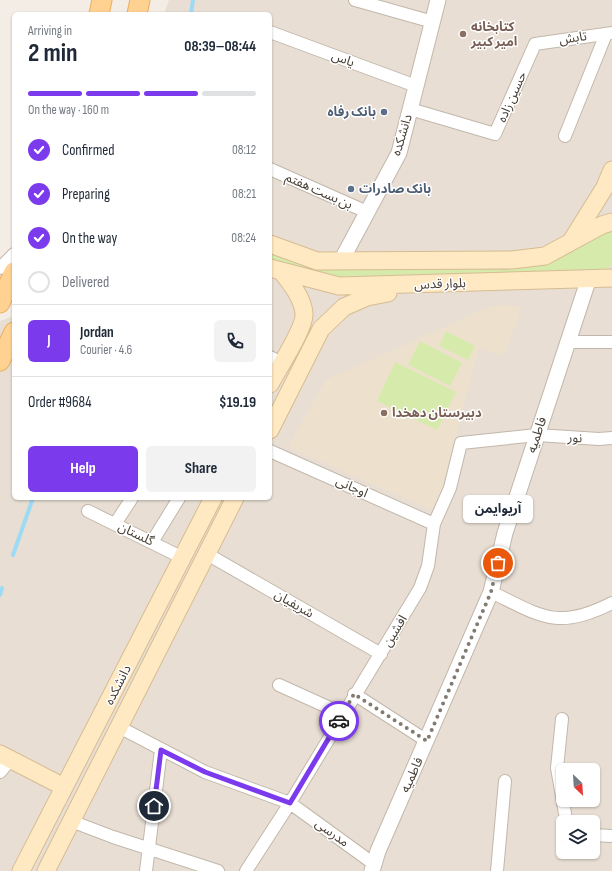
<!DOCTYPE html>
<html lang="en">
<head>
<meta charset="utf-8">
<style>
	:root { --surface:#fff; --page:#f2f2f3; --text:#1f2937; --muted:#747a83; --line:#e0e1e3; --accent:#7c3aed }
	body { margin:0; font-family:"Sofia Sans Condensed","Noto Sans Arabic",sans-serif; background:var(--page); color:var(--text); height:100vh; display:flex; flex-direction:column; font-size:15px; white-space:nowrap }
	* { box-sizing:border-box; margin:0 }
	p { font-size:13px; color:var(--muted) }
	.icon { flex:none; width:22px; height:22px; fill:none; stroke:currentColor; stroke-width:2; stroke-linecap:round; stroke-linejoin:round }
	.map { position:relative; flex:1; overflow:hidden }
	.drawer { position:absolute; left:12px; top:12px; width:260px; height:488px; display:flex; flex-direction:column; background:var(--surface); border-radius:6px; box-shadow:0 1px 3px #0004 }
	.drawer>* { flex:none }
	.needle { width:26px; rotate:155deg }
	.fabs { position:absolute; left:556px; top:763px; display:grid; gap:8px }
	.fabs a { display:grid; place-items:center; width:44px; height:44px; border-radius:6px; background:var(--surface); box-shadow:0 1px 3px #0004; font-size:20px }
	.pin { position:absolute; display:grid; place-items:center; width:34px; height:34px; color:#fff; margin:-17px; border:2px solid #fff; border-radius:50%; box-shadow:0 1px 4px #0007 }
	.courier { position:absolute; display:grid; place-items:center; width:40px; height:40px; margin:-20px; border:3px solid #7c3aed; border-radius:50%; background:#fff; color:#222; box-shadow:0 1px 5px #0007 }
	.bubble { position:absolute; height:28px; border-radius:6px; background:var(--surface); box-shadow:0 1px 3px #0004; font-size:13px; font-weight:700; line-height:28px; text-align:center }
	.headline em { font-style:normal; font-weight:700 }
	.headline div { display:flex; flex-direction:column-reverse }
	.headline { display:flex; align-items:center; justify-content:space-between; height:68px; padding:0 16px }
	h1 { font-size:26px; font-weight:700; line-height:30px }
	.bar { display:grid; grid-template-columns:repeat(4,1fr); gap:6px 4px; align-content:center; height:48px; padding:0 16px }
	.bar i { height:5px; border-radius:3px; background:var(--line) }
	.bar .active { background:var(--accent) }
	.bar p { grid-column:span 4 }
	.line { display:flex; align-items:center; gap:10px; padding:0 16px; border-top:1px solid var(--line) }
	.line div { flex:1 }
	.round { display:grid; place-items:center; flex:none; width:42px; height:42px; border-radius:6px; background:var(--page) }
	ol { padding:0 16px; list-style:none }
	li { display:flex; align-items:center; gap:12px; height:44px }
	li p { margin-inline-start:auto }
	li .icon { padding:4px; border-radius:50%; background:var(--accent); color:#fff; stroke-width:4 }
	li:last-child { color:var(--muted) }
	li i { width:22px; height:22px; border:2px solid var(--line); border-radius:50% }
	.primary-button { display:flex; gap:8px; margin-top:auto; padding:8px 16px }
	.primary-button a { flex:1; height:46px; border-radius:6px; background:var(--accent); color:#fff; font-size:16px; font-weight:700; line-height:46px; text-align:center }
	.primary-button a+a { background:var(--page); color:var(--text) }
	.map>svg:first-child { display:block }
</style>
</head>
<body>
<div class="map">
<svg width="612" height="871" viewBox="0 0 612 871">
	<rect width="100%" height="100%" fill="#f3ede5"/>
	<path fill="#e8ded3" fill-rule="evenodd" d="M169 0H612V871H0V321L14 316V498H270V14H164ZM563 770H593V800H563ZM563 822H593V852H563Z"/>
	<path fill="#ede1ce" d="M504 305 522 307 504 356 479 348 438 505 429 509 288 447 326 380 489 307Z"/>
	<path fill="#d6eaab" d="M612 230V266L596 272 337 280 270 260V249L315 266 528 263Z
		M446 331 475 346 468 360 439 346Z
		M420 341 462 363 450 386 408 365Z
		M395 362 456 392 437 430 377 401Z"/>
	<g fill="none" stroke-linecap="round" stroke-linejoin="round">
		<path stroke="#9ddbf4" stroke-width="4" d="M191 14 193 0
			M13 555 33 498
			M0 595 2 588"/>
		<defs>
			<path id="minor" d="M355 0 433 22
				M270 32 416 86
				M410 109 495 134 535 44 612 33
				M565 136 606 34
				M270 169 367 212
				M0 268 14 254
				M567 342H612
				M270 357 281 363
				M270 451 434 524
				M88 511 183 558
				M115 524 132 498
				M152 542 179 498
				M207 554 381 654
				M491 592C541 616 557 631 612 603
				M279 685 343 714
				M354 694 427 741
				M562 719 557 768 566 819 569 822
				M119 727 205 772 290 803 420 588 428 566 434 524 450 488 461 443 537 435 599 439 612 438
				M0 772 11 759
				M71 821 113 837 218 871
				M593 835 612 836
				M146 871 161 750
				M246 871 290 803 374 864
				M497 871 505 781"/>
			<path id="tertiary" d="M341 261 399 153 438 0
				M372 871 378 851 491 592 505 533 589 278"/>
			<path id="secondary" d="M572 240 605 187 612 170
				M270 244 317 261 512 260 545 256 602 225 612 222
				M270 268 339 286 612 278
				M270 384C278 369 305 328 304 314 303 298 291 284 282 272
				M270 430 321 329 344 307 367 297 388 293
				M0 754 64 787
				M21 871 213 498
				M46 871 235 498"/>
			<path id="primary" d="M99 14 102 0
				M137 14 140 0
				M0 303 14 272
				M0 361 14 332"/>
		</defs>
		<use href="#minor" stroke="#c2b7aa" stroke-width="14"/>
		<use href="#tertiary" stroke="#c2b7aa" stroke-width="17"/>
		<use href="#secondary" stroke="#d6bc92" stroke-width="19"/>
		<use href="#primary" stroke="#eaae5c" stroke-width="21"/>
		<use href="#minor" stroke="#fff" stroke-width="12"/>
		<use href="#tertiary" stroke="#fff" stroke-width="15"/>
		<use href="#secondary" stroke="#ffe9c3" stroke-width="17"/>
		<use href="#primary" stroke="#ffd292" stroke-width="19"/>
	</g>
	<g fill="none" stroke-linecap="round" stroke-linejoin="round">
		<path stroke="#837b72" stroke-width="4" stroke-dasharray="0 7.2" d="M339 721 354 694 427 741 491 592 498 563"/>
		<path stroke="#7c3aed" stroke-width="5" d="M154 806 161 750 205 772 290 803 339 721"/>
	</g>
	<g fill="#8d6e63" stroke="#fff" stroke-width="1.5">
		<circle cx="463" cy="34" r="4"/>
		<circle cx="384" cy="413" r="4"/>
	</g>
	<g fill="#5c6f8a" stroke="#fff" stroke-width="1.5">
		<circle cx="384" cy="112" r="4"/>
		<circle cx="351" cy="189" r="4"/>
	</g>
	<g text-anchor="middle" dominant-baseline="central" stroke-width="3" stroke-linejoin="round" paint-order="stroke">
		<g font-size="13" font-weight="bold" fill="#785e54" stroke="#fff" text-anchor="start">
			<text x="471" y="27">کتابخانه<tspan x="471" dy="15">امیر کبیر</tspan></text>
			<text x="392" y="413">دبیرستان دهخدا</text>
		</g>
		<g font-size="13" fill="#463d34" stroke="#fff">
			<text transform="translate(573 38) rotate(-8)">تابش</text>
			<text transform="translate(343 59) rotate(20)">یاس</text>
			<text transform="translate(512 97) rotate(-66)">حسین زاده</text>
			<text transform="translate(402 135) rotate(-73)">دانشکده</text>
			<text transform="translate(319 191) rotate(24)">بن بست هفتم</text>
			<text transform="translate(440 284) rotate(-2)">بلوار قدس</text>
			<text transform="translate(537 435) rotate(-72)">فاطمیه</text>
			<text transform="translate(575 438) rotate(4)">نور</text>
			<text transform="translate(352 487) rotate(24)">اوجانی</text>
			<text transform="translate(136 534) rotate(26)">گلستان</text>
			<text transform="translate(294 604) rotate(30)">شریفیان</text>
			<text transform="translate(395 631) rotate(-59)">افشین</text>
			<text transform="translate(118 685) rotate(-63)">دانشکده</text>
			<text transform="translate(412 775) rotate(-66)">فاطمیه</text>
			<text transform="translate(332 833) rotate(36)">مدرسی</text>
		</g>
		<g font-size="13" font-weight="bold" fill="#4e5e75" stroke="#fff" text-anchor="end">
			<text x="376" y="112">بانک رفاه</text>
			<text x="359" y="189" text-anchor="start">بانک صادرات</text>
		</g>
	</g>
</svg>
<div class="fabs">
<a><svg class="needle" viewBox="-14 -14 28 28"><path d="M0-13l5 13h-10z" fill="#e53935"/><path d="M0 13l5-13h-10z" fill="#747a83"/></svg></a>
<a><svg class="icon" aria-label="layers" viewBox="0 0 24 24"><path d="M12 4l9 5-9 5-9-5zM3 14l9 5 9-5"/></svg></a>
</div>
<div class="pin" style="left:498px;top:563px;background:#ea580c"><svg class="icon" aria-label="bag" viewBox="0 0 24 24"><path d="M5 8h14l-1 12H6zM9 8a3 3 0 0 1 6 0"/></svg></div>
<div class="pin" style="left:154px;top:806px;background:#1f2937"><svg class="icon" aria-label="home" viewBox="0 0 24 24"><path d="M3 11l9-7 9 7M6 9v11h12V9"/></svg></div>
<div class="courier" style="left:339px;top:721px"><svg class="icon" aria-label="car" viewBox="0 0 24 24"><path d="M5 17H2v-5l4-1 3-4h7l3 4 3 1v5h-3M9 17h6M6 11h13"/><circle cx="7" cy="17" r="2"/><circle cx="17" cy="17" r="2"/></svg></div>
<div class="bubble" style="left:463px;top:495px;width:70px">آریوایمن</div>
<section class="drawer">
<div class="headline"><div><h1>2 min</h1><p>Arriving in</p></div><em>08:39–08:44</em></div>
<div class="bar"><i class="active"></i><i class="active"></i><i class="active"></i><i></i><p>On the way · 160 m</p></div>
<ol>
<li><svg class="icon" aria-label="check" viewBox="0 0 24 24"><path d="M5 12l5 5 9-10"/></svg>Confirmed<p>08:12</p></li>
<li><svg class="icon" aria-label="check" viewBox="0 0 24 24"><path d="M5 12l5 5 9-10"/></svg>Preparing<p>08:21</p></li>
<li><svg class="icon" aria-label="check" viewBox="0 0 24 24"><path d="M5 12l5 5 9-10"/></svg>On the way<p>08:24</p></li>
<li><i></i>Delivered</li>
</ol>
<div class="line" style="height:72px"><b class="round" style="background:var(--accent);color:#fff">J</b><div><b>Jordan</b><p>Courier · 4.6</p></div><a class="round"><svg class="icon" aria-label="phone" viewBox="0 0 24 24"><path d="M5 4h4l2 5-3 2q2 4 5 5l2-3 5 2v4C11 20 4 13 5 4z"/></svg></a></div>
<div class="line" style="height:52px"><div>Order #9684</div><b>$19.19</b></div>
<div class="primary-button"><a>Help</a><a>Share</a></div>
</section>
</div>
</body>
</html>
